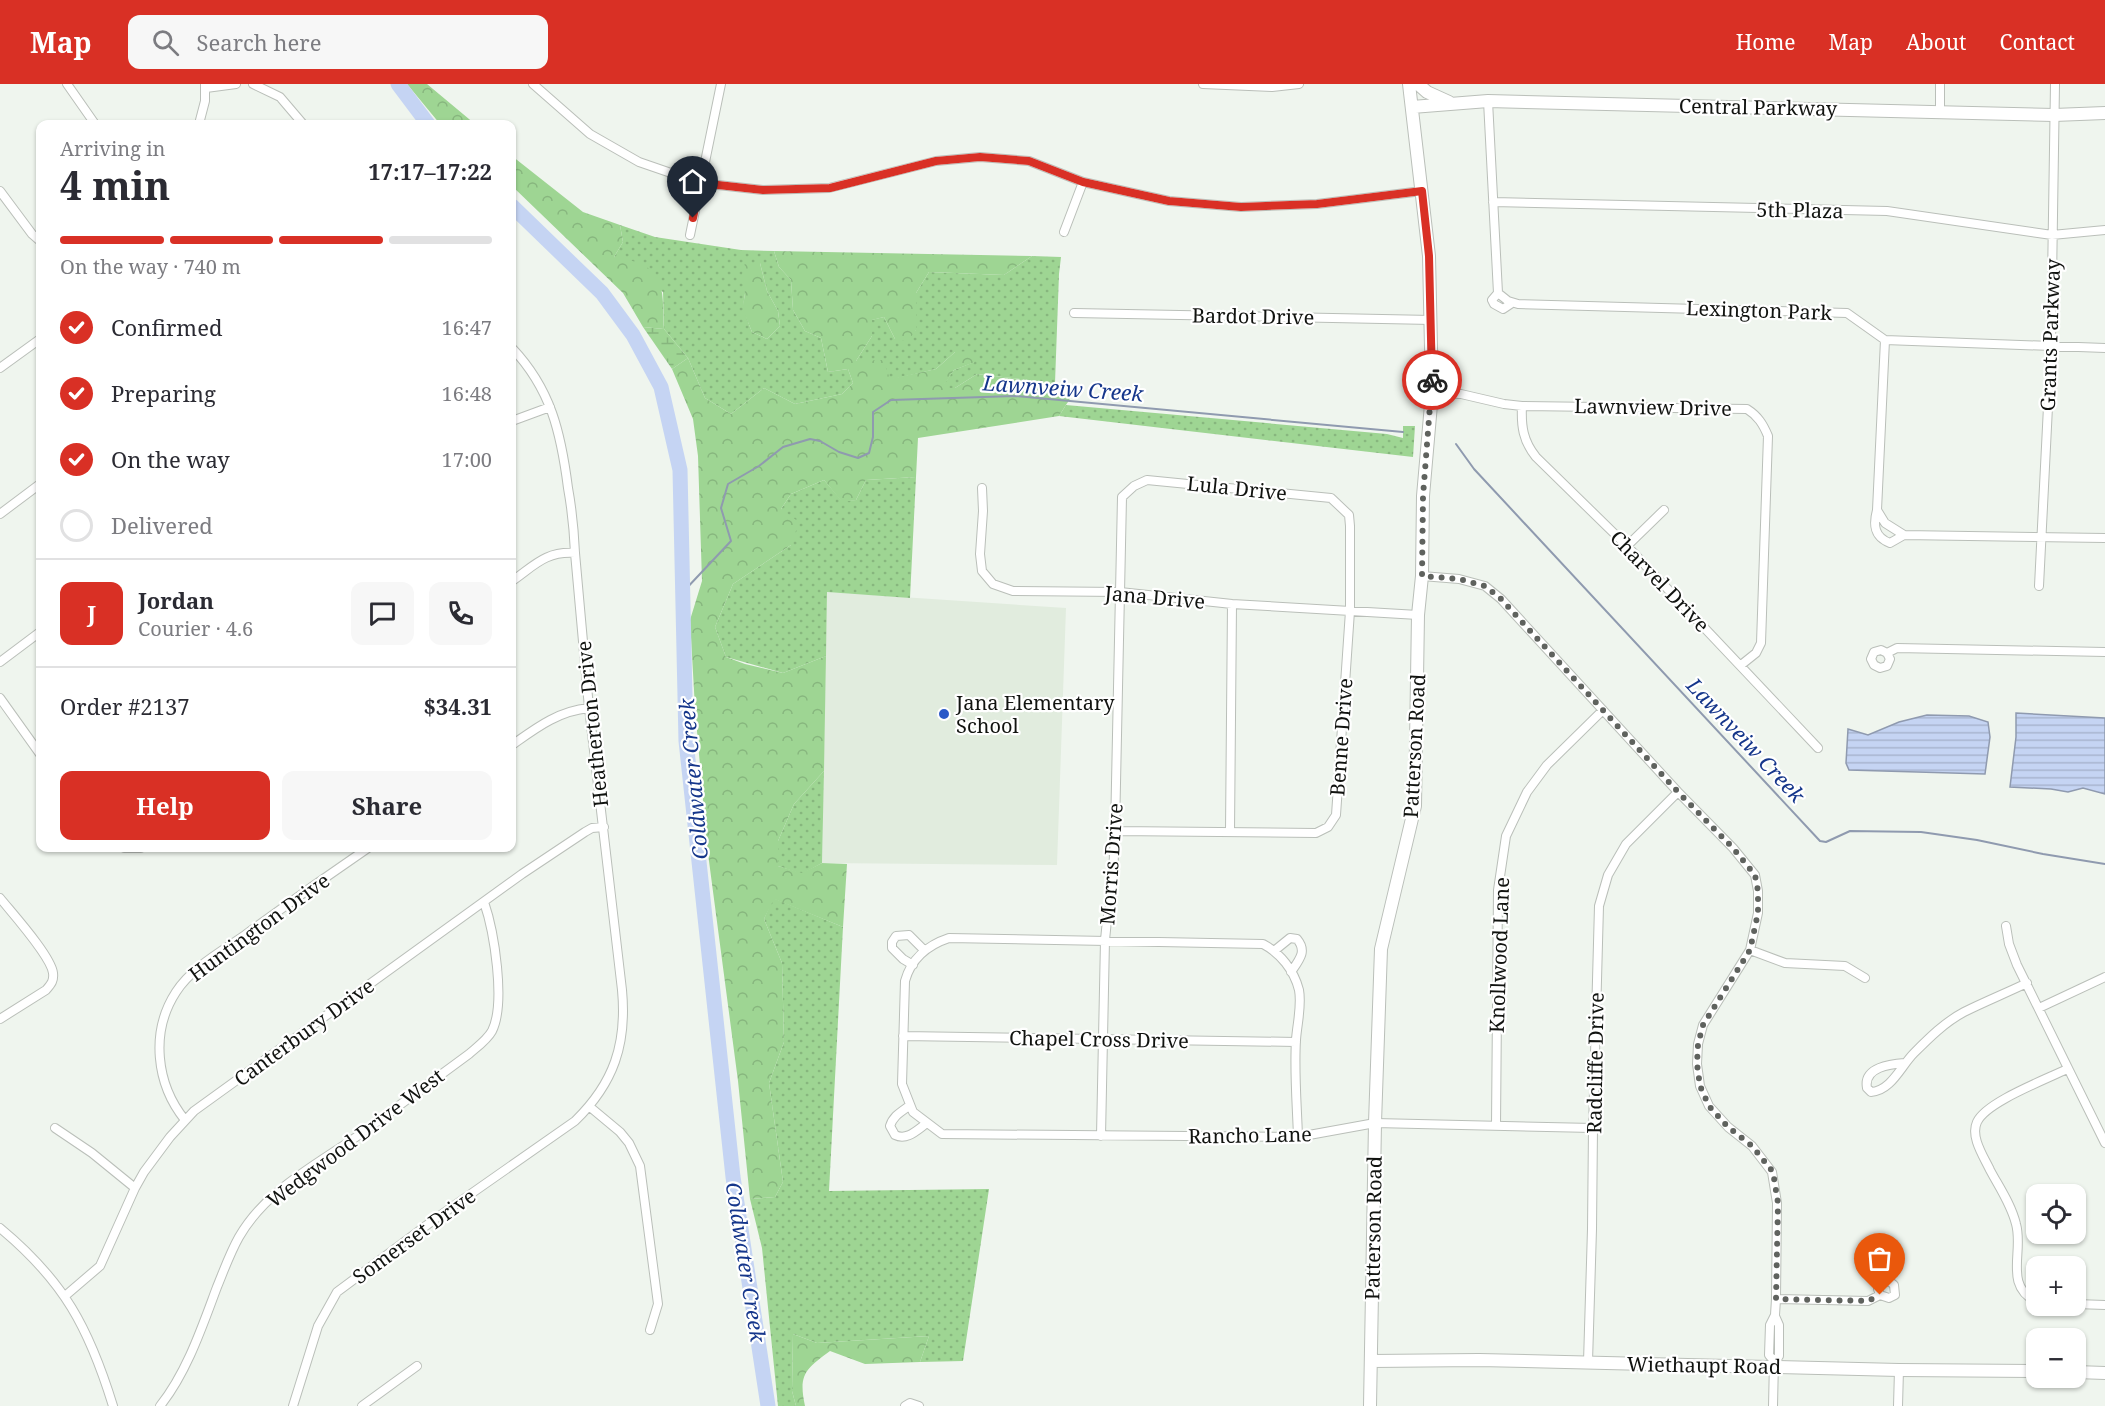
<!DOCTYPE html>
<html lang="en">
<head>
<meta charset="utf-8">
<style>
	:root { --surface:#fff; --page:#f7f7f7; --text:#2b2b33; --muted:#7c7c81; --line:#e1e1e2; --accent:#d93025 }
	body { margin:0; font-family:"Noto Serif",serif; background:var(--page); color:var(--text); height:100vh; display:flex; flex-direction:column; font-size:22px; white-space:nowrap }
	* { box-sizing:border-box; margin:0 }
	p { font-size:20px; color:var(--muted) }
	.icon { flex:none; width:33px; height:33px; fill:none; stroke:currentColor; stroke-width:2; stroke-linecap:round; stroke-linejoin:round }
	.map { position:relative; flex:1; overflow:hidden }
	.side { position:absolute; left:36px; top:36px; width:480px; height:732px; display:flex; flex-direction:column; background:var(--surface); border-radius:12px; box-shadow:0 2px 4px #0004 }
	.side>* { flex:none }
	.tools { position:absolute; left:2026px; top:1100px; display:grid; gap:12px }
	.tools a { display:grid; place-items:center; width:60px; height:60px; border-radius:12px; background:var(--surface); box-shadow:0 2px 4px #0004; font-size:30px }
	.pin { position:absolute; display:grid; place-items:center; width:51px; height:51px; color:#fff; margin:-62px -26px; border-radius:50% 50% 50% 0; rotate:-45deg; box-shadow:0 0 6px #0007 }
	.pin .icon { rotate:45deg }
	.courier { position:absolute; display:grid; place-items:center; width:60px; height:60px; margin:-30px; border:4px solid #d93025; border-radius:50%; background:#fff; color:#222; box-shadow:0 2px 8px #0007 }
	.headline em { font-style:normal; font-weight:700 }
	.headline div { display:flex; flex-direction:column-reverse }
	.headline { display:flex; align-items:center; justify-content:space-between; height:102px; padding:0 24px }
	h1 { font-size:39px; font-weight:700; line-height:45px }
	.bar { display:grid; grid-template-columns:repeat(4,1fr); gap:9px 6px; align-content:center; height:72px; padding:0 24px }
	.bar i { height:8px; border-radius:4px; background:var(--line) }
	.bar .active { background:var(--accent) }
	.bar p { grid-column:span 4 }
	.line { display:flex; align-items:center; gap:15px; padding:0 24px; border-top:2px solid var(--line) }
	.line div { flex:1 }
	.round { display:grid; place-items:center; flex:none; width:63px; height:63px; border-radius:12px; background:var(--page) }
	ol { padding:0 24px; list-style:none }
	li { display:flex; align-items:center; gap:18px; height:66px }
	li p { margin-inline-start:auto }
	li .icon { padding:6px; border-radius:50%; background:var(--accent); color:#fff; stroke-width:4 }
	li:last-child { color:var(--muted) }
	li i { width:33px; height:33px; border:3px solid var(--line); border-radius:50% }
	.button { display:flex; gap:12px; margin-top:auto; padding:12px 24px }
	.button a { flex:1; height:69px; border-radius:12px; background:var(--accent); color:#fff; font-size:24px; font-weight:700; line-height:69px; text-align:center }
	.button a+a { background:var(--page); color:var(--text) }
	header { display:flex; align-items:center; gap:36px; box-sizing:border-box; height:84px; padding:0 30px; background:var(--accent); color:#fff }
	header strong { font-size:28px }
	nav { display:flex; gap:33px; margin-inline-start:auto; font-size:21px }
	.search { width:420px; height:54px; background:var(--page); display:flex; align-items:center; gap:15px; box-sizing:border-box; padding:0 21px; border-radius:12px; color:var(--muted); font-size:22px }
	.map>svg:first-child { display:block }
</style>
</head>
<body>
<header>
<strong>Map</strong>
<div class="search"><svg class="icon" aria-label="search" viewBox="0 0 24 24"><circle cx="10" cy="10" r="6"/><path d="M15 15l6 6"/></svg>Search here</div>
<nav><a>Home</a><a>Map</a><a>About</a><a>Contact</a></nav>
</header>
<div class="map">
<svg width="2105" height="1322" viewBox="0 0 2105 1322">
	<defs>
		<pattern id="grass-dots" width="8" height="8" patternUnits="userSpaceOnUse" patternTransform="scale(1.5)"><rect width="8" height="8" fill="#9ed593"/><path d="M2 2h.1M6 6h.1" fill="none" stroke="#87b67e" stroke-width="1.8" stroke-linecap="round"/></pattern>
		<pattern id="forest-crowns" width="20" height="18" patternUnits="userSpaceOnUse" patternTransform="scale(1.5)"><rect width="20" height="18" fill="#9ed593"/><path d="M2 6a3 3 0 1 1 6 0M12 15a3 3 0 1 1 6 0" fill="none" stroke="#87b67e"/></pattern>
		<pattern id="wetland-marsh" width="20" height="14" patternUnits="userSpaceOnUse" patternTransform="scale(1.5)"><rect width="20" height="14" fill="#9ed593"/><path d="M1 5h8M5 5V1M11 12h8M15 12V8" fill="none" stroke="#87b67e"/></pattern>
		<pattern id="water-rules" width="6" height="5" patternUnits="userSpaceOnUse" patternTransform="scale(1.5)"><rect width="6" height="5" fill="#c5d4f3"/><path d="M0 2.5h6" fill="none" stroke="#a8b5cf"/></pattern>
	</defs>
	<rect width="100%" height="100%" fill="#eff5ee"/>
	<path fill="#e1ecde" d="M827 508 1066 524 1057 781 822 779Z"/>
	<path fill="url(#grass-dots)" fill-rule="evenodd" d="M620 141 655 153 741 166 774 167 779 183 791 196 793 226 805 247 821 254 828 288 848 285 853 299 842 310 795 320 764 304 731 330 705 314 688 274 664 245 663 208 614 173 623 158ZM760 179 767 207 778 227 780 242 767 255 752 248C738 214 743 210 760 179Z
		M1032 172 1061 173 1059 190 1055 299 977 290 955 304H941L954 286 974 278 955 268 936 285 889 296 856 277 872 252 871 236 884 233 895 255 916 246V209L929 188 1004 191Z
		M1066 321 1387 350 1403 354V342H1415L1413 373 1059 332Z
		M916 393 910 514 827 508 826 572 783 589 726 573 715 543 733 500 791 461 781 425 791 410 824 396 842 417 856 416 866 396Z
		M824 687 822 779 802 790 778 782V757L794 720Z
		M773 814 843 843 829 1107 989 1105 963 1277 920 1278 929 1252 817 1259 793 1250 792 1307 796 1322H778L762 1164 750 1115 775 1113 783 1098 769 999 784 958 782 879 764 835Z"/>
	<path fill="url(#forest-crowns)" d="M407 0H427L475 40H440Z
		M512 72 583 128 620 141 623 158 614 173C665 181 663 199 664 245L643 243 623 209 512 102Z
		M774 167 1032 172 1004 191 929 188 916 209V246L908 257 895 255 884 233 872 236V252L856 277 883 276 890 295 936 285 955 268 969 267 975 278 954 286 942 304H955L977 290 1055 299 1054 312 1071 313 1059 332 918 354 916 393 866 396 856 416 842 418 824 396 791 410 781 425 799 438 791 461 733 500 715 543 726 573 745 580 783 589 826 572 824 687 794 720 778 757V782L802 789 822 779 847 780 843 843 774 815 764 835 782 879 784 958 769 999 783 1098 775 1113 750 1115 738 997 707 762 695 624 690 536 702 497 698 372 693 335 672 285 688 274 705 314 731 330 764 304 795 320 842 310 853 299 848 285 828 288 821 254 805 247 793 226 791 196 779 183Z
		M745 179H760L767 207 778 227 780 242 767 255 752 248 743 226 745 206 742 191Z
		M793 1250 817 1259 929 1252 920 1278 865 1280 830 1267C806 1285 798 1290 805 1322H796L792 1307Z"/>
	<path fill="url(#wetland-marsh)" d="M643 243 664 245 688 274 672 285Z"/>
	<path fill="url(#water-rules)" stroke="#8f9aaf" stroke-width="1.5" d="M2016 629 2105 634V710L2083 704 2068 708 2051 705 2010 703 2016 653Z
		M1927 631 1969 632 1988 638 1990 653 1985 690 1849 686 1846 679 1848 645 1868 651 1899 638Z"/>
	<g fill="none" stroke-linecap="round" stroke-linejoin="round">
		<path stroke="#8f9aaf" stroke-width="2" d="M1456 360 1474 385 1820 757 1826 758 1850 747 1921 748 1977 756 2043 770 2105 780
			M683 508 731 457 721 424 728 400 759 382 783 363 810 355 820 357 839 368 858 374 869 369 873 353V328L891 316 1015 312 1403 348"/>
		<path stroke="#c5d4f3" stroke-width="15" d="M398 0 428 40
			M512 122 602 209 633 251 661 303 680 386 686 657 733 1093 768 1322"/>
		<defs>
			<path id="street" d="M67 0 95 40
				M253 0 280 13 303 40
				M533 0 590 50 639 78 700 99 763 106 829 104 936 77 980 73 1029 77 1083 98 1169 117 1241 123 1317 120 1422 107
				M1203 0 1272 3 1299 0
				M1940 0V27
				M206 4 236 0
				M1488 17 1498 209
				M199 40 205 17V0
				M0 107 32 150 40 157
				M1493 118 1887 127 2052 151 2105 146
				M1064 148 1083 98
				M690 151 721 0
				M1498 209 1508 217 1518 220 1847 229 1885 256 2105 264
				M1498 209 1492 216 1494 220 1503 225 1512 219
				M1074 229 1432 236
				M1885 256 1877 426 1885 439 1904 451 2105 454
				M0 284 40 255
				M1432 309 1461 310 1504 320 1522 322 1747 325C1758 332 1763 340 1768 352L1761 559 1756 569 1741 581
				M1522 322C1521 342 1523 357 1536 373L1627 462 1818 664
				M512 337 550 323
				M982 404 983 427 980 470 982 487 993 500 1013 507 1120 508 1232 520 1418 531
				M1877 426C1873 441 1874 453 1890 459L1904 451
				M0 430 40 400
				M1627 462 1664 426
				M1422 492 1459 495 1485 502 1501 515 1678 708 1733 764 1755 791 1758 807V829L1750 866 1703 941 1698 960 1697 980 1700 1002 1709 1022 1728 1043 1752 1062 1772 1088 1777 1119 1776 1215 1775 1231 1770 1241 1769 1271 1774 1277
				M512 497C534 482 545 467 575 469
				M2039 502 2051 263 2055 0
				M1887 569 1890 575 1887 582 1880 584 1874 581 1871 575 1874 568 1881 566 1887 569 1897 564 2105 568
				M0 578 40 548
				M0 614 40 670
				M512 661C536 644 558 627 589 624
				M1230 747 1232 520
				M124 764H141
				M0 814C12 829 51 872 53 889 54 897 51 900 46 906L0 935
				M2006 842 2009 860 2017 881 2105 1059
				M1750 866 1785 879 1845 882 1865 894
				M1274 867 1290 854 1297 855C1307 867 1300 875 1291 888
				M913 881 903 875 892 864V858L896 852 909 851 924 866
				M2039 924 2105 893
				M903 952 1296 958
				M1905 979C1891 980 1863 983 1867 1004L1871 1008C1891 1007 1901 982 1914 969 1929 954 1945 938 1964 928 1984 918 2006 909 2027 899
				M909 1022C901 1028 893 1032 890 1042L895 1051C907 1057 917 1046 927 1039
				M590 1023 620 1048 629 1059 640 1082 658 1220 650 1246
				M185 1036C156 1000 150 948 176 908 191 884 222 867 245 851 286 821 327 792 368 764
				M1496 1042 1498 806 1506 752 1527 708 1547 681 1603 626
				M55 1044 92 1069 135 1104
				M1101 1052 1105 856 1107 836 1112 816 1115 747 1122 413 1134 402 1147 396 1331 414 1349 431 1350 442V527L1336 731 1328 743 1316 749 1115 747
				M1298 1053C1297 1021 1294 988 1296 956 1297 940 1302 922 1299 906 1294 886 1280 869 1263 860L949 854C928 861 911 875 905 897L902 1000 913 1028 942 1050 1298 1053 1375 1039 1593 1044
				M0 1144C64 1197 89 1244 113 1322
				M65 1212 100 1182 135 1104 144 1088 170 1053 194 1027 522 790 585 748 592 744 604 743
				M1776 1215 1868 1217 1880 1211 1889 1214 1895 1211 1894 1201 1889 1197 1882 1199 1878 1205 1880 1211
				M2037 1218C2003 1202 2024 1168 2016 1140 2011 1120 1999 1103 1990 1086 1984 1073 1970 1053 1977 1038 1986 1018 2045 996 2067 985
				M2076 1220 2105 1221
				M1588 1278 1592 1145 1593 1044 1599 822 1608 791 1626 760 1678 708
				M160 1322C187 1288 202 1243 217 1203 224 1186 230 1169 239 1153 266 1106 316 1081 359 1051 396 1024 432 997 469 970 477 963 487 956 492 947 506 919 494 847 484 818
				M293 1322 318 1242 337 1208 435 1135 575 1037C614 999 627 960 622 906L589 624 575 469C574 447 572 426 568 404 561 349 551 305 512 264
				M362 1322 417 1282
				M905 1322 910 1319 919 1322
				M1773 1322 1774 1277 1779 1272V1241L1775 1232
				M1898 1322 1899 1286"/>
			<path id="secondary" d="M1418 0 1427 8 1449 18
				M1412 23 1488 17 2054 31 2105 29
				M1371 1277 1479 1276 1899 1286 2037 1287
				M2076 1288 2105 1289
				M1370 1322 1375 1039 1381 865 1415 722 1418 531 1422 492 1423 412 1432 309 1429 172 1409 0"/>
		</defs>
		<use href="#street" stroke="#babfb9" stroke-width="10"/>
		<use href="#secondary" stroke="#babfb9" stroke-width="14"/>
		<use href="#street" stroke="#fff" stroke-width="8"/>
		<use href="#secondary" stroke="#fff" stroke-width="12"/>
	</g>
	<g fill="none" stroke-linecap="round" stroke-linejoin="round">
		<path stroke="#5f625e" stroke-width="6" stroke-dasharray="0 10.8" d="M1432 296 1423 412 1422 492 1459 495 1485 502 1501 515 1678 708 1733 764 1755 791 1758 807V829L1750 866 1703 941 1698 960 1697 980 1700 1002 1709 1022 1728 1043 1752 1062 1773 1088 1778 1119 1776 1215 1868 1217 1880 1211"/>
		<path stroke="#d93025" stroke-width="8" d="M693 134 700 99 763 106 830 104 936 77 980 73 1029 77 1083 98 1169 117 1241 123 1317 120 1422 107 1429 172 1432 296"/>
	</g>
	<circle fill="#2b59c8" stroke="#fff" stroke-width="2" cx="944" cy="630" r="6"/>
	<g text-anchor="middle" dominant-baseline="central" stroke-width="4.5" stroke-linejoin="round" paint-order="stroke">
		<g font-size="20" fill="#111310" stroke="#fff">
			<text transform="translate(1758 23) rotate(1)">Central Parkway</text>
			<text transform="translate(1800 126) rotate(1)">5th Plaza</text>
			<text transform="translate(1759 226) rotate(2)">Lexington Park</text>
			<text transform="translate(1253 232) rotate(1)">Bardot Drive</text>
			<text transform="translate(2050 251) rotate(-88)">Grants Parkway</text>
			<text transform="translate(1653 323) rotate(1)">Lawnview Drive</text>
			<text transform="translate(1237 404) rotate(6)">Lula Drive</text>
			<text transform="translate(1660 497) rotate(46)">Charvel Drive</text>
			<text transform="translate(1155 513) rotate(5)">Jana Drive</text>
			<text transform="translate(592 640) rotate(-96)">Heatherton Drive</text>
			<text transform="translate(1341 653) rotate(-86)">Benne Drive</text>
			<text transform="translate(1414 662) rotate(-87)">Patterson Road</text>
			<text transform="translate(1111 780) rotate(-86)">Morris Drive</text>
			<text transform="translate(259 843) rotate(-36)">Huntington Drive</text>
			<text transform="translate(1499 871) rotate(-88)">Knollwood Lane</text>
			<text transform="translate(304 948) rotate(-36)">Canterbury Drive</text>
			<text transform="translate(1099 955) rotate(1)">Chapel Cross Drive</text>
			<text transform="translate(1595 979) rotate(-89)">Radcliffe Drive</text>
			<text transform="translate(1250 1051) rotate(-1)">Rancho Lane</text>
			<text transform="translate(355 1054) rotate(-37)">Wedgwood Drive West</text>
			<text transform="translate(1373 1144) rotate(-89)">Patterson Road</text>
			<text transform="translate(414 1152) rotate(-36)">Somerset Drive</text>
			<text transform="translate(1704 1281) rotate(1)">Wiethaupt Road</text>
		</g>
		<g font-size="20" fill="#111310" stroke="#fff" text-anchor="start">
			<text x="956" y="618">Jana Elementary<tspan x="956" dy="23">School</tspan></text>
		</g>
		<g font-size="21" font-style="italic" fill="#15368b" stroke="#fff">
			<text transform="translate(1063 304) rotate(4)">Lawnveiw Creek</text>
			<text transform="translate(1746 656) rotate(47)">Lawnveiw Creek</text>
			<text transform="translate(693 695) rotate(-95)">Coldwater Creek</text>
			<text transform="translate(746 1178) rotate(81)">Coldwater Creek</text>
		</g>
	</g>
</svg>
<div class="tools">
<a><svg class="icon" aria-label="locate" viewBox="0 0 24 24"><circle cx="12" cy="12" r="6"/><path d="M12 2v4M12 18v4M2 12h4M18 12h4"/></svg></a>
<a>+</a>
<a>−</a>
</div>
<div class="pin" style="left:1880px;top:1211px;background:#ea580c"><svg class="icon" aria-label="bag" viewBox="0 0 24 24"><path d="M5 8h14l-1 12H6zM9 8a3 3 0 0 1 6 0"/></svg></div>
<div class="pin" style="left:693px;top:134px;background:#1f2937"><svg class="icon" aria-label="home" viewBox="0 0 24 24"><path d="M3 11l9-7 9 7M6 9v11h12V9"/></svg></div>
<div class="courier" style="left:1432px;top:296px"><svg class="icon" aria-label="bike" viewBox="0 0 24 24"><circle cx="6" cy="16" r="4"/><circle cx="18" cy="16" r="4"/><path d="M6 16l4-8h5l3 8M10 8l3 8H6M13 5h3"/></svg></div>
<section class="side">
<div class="headline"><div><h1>4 min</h1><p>Arriving in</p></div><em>17:17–17:22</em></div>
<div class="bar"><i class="active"></i><i class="active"></i><i class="active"></i><i></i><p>On the way · 740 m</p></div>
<ol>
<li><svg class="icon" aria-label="check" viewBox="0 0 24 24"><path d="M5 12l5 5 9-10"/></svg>Confirmed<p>16:47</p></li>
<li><svg class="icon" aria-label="check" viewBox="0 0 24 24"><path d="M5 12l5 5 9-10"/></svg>Preparing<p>16:48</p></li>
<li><svg class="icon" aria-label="check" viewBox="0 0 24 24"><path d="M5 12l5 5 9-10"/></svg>On the way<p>17:00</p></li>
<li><i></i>Delivered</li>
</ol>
<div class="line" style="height:108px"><b class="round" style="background:var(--accent);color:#fff">J</b><div><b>Jordan</b><p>Courier · 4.6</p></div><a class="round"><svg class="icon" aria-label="chat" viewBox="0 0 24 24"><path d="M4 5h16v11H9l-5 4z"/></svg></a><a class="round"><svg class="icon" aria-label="phone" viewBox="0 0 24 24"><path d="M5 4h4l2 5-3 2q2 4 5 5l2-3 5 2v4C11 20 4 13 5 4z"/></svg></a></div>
<div class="line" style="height:78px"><div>Order #2137</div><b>$34.31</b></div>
<div class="button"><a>Help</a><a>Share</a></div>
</section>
</div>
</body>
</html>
